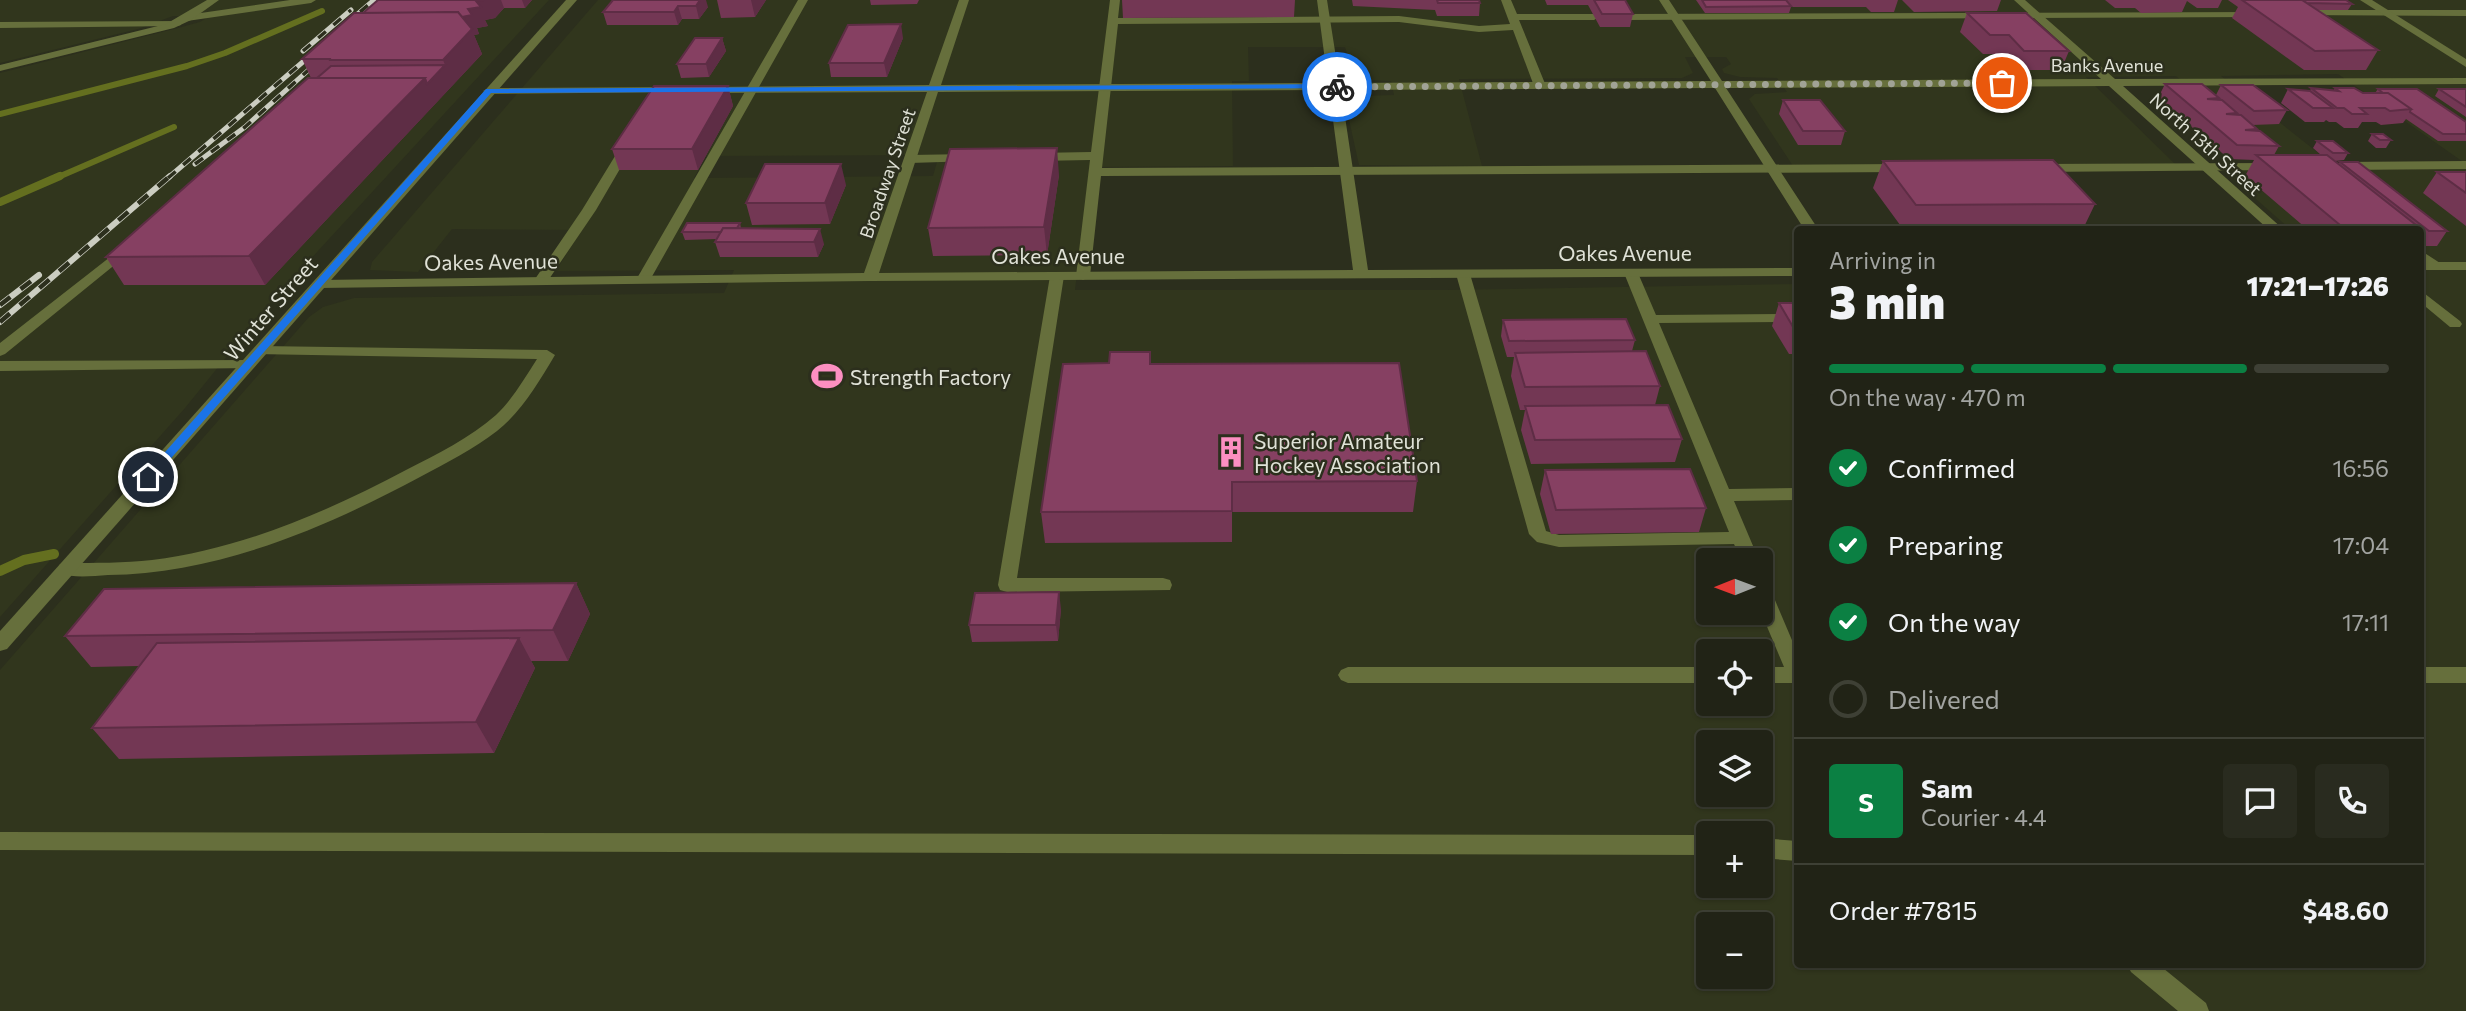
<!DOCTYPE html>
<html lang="en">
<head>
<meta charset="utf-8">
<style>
	:root { --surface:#212316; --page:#292b1f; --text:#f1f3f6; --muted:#a2a4a1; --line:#3e4035; --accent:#0b8043 }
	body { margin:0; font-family:Commissioner,sans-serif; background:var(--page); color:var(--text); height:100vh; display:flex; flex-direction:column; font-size:26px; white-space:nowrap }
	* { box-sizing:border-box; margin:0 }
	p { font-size:23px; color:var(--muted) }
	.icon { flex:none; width:38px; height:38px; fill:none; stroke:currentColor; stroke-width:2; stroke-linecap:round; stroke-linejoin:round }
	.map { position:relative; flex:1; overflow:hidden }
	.details { position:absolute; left:1794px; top:226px; width:630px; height:742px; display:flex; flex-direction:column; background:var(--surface); border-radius:7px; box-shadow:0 2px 5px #0004,0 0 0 2px var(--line) }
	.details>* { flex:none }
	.needle { width:46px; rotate:269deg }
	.buttons { position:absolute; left:1696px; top:548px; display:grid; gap:14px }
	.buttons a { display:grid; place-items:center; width:77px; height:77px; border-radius:7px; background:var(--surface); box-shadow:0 2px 5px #0004,0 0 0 2px var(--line); font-size:35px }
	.pin { position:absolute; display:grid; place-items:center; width:60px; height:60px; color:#fff; margin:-30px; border:4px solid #fff; border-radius:50%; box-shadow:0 2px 7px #0007 }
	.courier { position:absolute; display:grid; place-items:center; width:70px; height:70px; margin:-35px; border:5px solid #1a73e8; border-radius:50%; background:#fff; color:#222; box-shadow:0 2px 9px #0007 }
	.headline em { font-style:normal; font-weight:800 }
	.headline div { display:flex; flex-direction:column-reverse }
	.headline { display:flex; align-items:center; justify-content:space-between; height:119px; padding:0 35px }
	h1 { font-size:46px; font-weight:800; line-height:52px }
	.bar { display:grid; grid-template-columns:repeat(4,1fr); gap:10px 7px; align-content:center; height:84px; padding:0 35px }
	.bar i { height:9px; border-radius:5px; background:var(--line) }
	.bar .on { background:var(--accent) }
	.bar p { grid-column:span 4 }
	.line { display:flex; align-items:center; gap:18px; padding:0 35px; border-top:2px solid var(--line) }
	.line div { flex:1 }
	.round { display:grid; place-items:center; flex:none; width:74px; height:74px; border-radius:7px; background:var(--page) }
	ol { padding:0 35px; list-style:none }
	li { display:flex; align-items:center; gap:21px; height:77px }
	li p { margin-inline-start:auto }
	li .icon { padding:7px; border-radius:50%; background:var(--accent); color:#fff; stroke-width:4 }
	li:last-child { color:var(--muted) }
	li i { width:38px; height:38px; border:4px solid var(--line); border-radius:50% }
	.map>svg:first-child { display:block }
</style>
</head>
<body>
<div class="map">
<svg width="2466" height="1011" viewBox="0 0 2466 1011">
	<rect width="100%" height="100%" fill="#2c2f1d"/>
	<path fill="#31361d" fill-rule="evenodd" d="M0 0H549L271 302 185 408 0 617V73L178 28 200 22 208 17 173 16 138 29 0 63Z
		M598 0H2466V164L2338 74 2221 76 2331 163 2281 164 2176 76 2086 77 2176 165 1793 166 1749 99 1755 94 1787 92 1777 78 1740 77 1724 73 1722 69 1731 64 1726 57H1685L1693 73 1682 78 1459 79 1482 166 1359 165 1346 106 1348 101 1359 96 1394 95 1391 81 1368 80 1354 75 1345 47H1248L1249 81H1232L1233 166 1090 167 1075 290H1447L1797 284V964H2420V229H2290L2223 170 2466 169V1011H0V670L309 317 323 307 354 298 724 293 734 270 556 271 581 230 452 229 418 272 370 270 372 262ZM939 155 933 176 694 178 706 156ZM1708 560H1760V612H1708ZM1708 651H1760V704H1708ZM1708 742H1760V794H1708ZM1708 833H1760V886H1708ZM1708 924H1760V976H1708Z"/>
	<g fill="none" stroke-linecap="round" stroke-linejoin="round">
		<path stroke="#646f1f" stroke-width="6" d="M0 114 187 66 225 53 322 11
			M56 178 174 127"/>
		<path stroke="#646f1f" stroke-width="8" d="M0 202 60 176"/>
		<path stroke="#646f1f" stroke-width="10" d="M0 571 24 560 54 554"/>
		<path fill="#666f3c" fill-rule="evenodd" d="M290 0H316L311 3 187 21 182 18 187 15Z
			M798 0H808L650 280 648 283H638L636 280Z
			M1110 0H1120L1118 18 1399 16 1479 26 1510 24 1501 0H1511L1517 14H1594L1599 17 1594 20H1519L1546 86 1540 89 1534 86 1513 30 1479 32 1399 22 1118 24 1102 168 1904 164 1910 168 1904 172 1101 176 1090 276 1083 280 1076 276 1090 160 1036 161 1030 157 1036 153 1091 152Z
			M2298 10H2466V16L2294 15V11Z
			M2260 12 2261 14 2256 17 1625 20 1620 17 1625 14Z
			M181 21V25L177 26 0 28V22Z
			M629 139 635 143 596 210 545 285H535L533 282 582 210 623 143Z
			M970 154 974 155V161L910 163 904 159 910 155Z
			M2466 161V169L2341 170 2335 166 2341 162Z
			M2271 163 2277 167 2275 170 2037 172 2031 168 2037 164Z
			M128 243 135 247 133 250 5 354 0 356V343Z
			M2420 250 2440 263V269H2430L2420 261Z
			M1631 269 1638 273 1656 315 1797 314V322L1659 323 1729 489 1797 488V500L1734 501 1759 560H1741L1734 544 1559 547 1537 542 1529 534 1456 274 1458 271 1463 270 1470 274 1546 531 1559 535 1729 532 1624 273Z
			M1057 272 1064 276 1017 578H1163L1170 580 1172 585 1170 590 1007 592 1000 590 998 585 1050 276Z
			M2420 290 2460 321 2462 324 2460 327H2450L2420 302Z
			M260 346 547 350 555 355C538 383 523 410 497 431 474 449 446 463 420 477 325 528 217 574 108 575 93 576 75 578 60 574L58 569 60 564 67 563C95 563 124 563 152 560 241 549 327 512 406 470 437 454 470 438 496 415 513 399 524 379 537 359L255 354 252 351 255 348Z
			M248 360 253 362 256 365 253 368 0 371V361Z
			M1760 580 1767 581 1769 586 1797 652V683H1760V667H1784L1760 610Z
			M1348 667H1708V683H1348L1341 680 1338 675 1341 670Z
			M2420 667H2466V683H2420Z
			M0 832 1708 835V855L0 850Z
			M1760 838 1797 841V861L1760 858Z
			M2127 964H2158L2206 1003 2209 1011H2178L2131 972Z"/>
		<path fill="#666f3c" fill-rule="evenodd" d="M207 0H219L191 20 174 28 0 71V65L166 24Z
			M959 0H969L941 85 1328 83 1317 0H1327L1340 83 1711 81 1659 0H1669L1722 81 2101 79 2014 0H2025L2115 79 2466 78V84L2123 86 2283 229H2268L2109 86 1726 88 1818 229H1804L1715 88 1341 90 1368 270 1797 268V276L870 281 319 288 312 284 319 280 864 273 927 92 706 93 700 90 706 87 929 85ZM1329 90 1353 270 879 273 938 92Z
			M2360 0H2372L2466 59V67Z
			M674 87 680 90 678 92 489 94 483 91 489 88Z
			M2420 262H2466V270H2420Z"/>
		<path fill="#666f3c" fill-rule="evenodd" d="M566 0H577L7 649 0 651V631Z"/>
		<defs>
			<path id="rail-far1" d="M345 25 374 0
				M303 51 351 10
				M195 164 245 127 313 66
				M168 178 319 48"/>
			<path id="rail" d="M0 305 39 275
				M0 322 170 176"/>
		</defs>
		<use href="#rail-far1" stroke="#cbcdc1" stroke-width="5"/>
		<use href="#rail" stroke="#cbcdc1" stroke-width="6"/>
		<use href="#rail-far1" stroke="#2c2f1d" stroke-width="3.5" stroke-dasharray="10" stroke-linecap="butt"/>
		<use href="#rail" stroke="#2c2f1d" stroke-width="4.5" stroke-dasharray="13" stroke-linecap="butt"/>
	</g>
	<path fill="#733754" d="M378 0H532L525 8H504L495 18 485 20 488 26 477 28 479 34 474 35 482 54 265 285H124L106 257 311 78 302 59 363 13Z
		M613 0 708 7 699 19H682L678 25H607L603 12Z
		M717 0H766L755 17 721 18Z
		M870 0H919L917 4 871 5Z
		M1122 0H1295L1294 17 1123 18Z
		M1352 0H1479L1480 3 1479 16H1437L1435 10 1353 6Z
		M1545 0H1625L1633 14 1630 27H1600L1588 5H1547Z
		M1696 0H1898L1894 12H1871L1866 7H1791L1789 13H1705Z
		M1902 0H2001L1997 11 1914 12Z
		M2105 0H2222L2218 8H2197L2187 1 2182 12 2141 13 2135 8H2115Z
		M2228 0H2346L2352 4 2348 10H2317L2378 50 2366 70H2304L2232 18 2238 7Z
		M1967 13 2069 51 2061 70H2017L2001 54H1983L1960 32Z
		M722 38 726 51 709 77 681 78 677 64Z
		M903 38 887 77H831L829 63Z
		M2165 84 2216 95 2221 85 2287 110 2279 124 2252 125 2257 129 2256 131 2279 146 2274 155H2321L2313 148 2317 141 2348 153 2344 160 2335 161 2339 164 2340 162 2447 231 2437 246H2420V229H2307L2245 176 2254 160 2229 159 2158 98Z
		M728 86 733 106 698 170H619L612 149Z
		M2311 88 2334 90 2335 88 2363 93H2375L2378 89 2466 122V141H2438L2406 119 2403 123 2381 125 2376 122H2362L2358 128H2344L2336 122H2329L2326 120 2324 122H2305L2281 103 2288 89 2310 91Z
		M2439 89H2466V117L2435 96Z
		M1783 100 1845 131 1841 145H1798L1779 114Z
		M2372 134 2391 140 2386 148H2376L2368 141Z
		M1883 161 2095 204 2083 229H1903L1873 188Z
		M2437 172H2466V226L2423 193Z
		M1059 175 1047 255 933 256 928 228Z
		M846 185 830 224 752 225 746 203Z
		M740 223 741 228 824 244 818 257H720L715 242 717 239 685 240 682 232Z
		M1779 303H1797V354H1789L1772 326Z
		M1503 320 1635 340 1632 351 1660 386 1655 405 1682 439 1675 462 1531 464 1521 430 1525 410H1520L1511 376 1514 357H1507L1501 336Z
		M1151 364 1417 481 1413 512H1232V542L1045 543 1041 512Z
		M1545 470 1706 508 1699 532 1551 534 1540 494Z
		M576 583 590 614 568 661H531L535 668 494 753 119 759 92 728 139 666 91 667 65 636Z
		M1061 609 1058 641 972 642 969 625Z"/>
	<path fill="#5e2d45" d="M484 0H501L504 8 495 18 485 20 488 26 477 28 479 34 474 35 482 54 453 85 443 60 460 18 476 1Z
		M522 0H532L525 8Z
		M700 0H706L708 7 699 19 696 6Z
		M751 0H766L755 17Z
		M678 6 682 19 678 25 674 12Z
		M901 24 903 38 887 77 884 63Z
		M722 38 726 51 709 77 706 64Z
		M445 65 453 85 265 285 249 256 425 78Z
		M728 86 733 106 698 170 692 149Z
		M1057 148 1059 175 1047 255 1044 227Z
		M841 164 846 185 830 224 825 203Z
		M820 229 824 244 818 257 814 242Z
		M576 583 590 614 568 661 553 630Z
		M1059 592 1061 609 1058 641 1056 625Z
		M519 638 535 668 494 753 476 722Z"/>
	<path fill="#864062" stroke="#5e2d45" stroke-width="2" d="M378 0H484L476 1 481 7 468 9 472 15 462 17 458 12 363 13Z
		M613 0H700L696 6H678L674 12H603Z
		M1437 0H1479L1480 3H1438Z
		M1594 0H1625L1633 14H1602Z
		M1702 0H1786L1791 6 1706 7Z
		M2242 0H2302L2378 50 2315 51Z
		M2302 0H2346L2352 4 2307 3Z
		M458 12 472 29 443 60H329L331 59H302L354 13Z
		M1967 13H2026L2069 51H2024L2009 35H1990Z
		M901 24 884 63H829L848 25Z
		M695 38H722L706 64H677Z
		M445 65 427 84 425 78H317L331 66Z
		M308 78H425L249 256 106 257Z
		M2165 84H2202L2219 98 2207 99 2222 100 2237 113 2226 114 2241 115 2257 129 2245 130 2260 131 2279 146 2237 145Z
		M2221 85H2253L2287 110 2254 111Z
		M654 86H728L692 149H612Z
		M2311 88 2339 91 2335 88H2354L2363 93H2388L2411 109 2390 111 2385 108H2360L2367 114H2352L2344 108H2337Z
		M2288 89 2310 91 2333 108H2313Z
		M2378 89H2417L2466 122V134H2443L2410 112 2411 109 2388 93H2383Z
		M2439 89H2466V107Z
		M1783 100H1820L1845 131H1803Z
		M2372 134H2383L2391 140H2380Z
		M2317 141H2333L2348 153H2333Z
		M1057 148 1044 227 928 228 950 149Z
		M2256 155H2327L2416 225H2340Z
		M2053 160 2095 204 1916 205 1883 161Z
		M2340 162H2358L2447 231H2429Z
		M765 164H841L825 203H746Z
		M2437 172H2466V193Z
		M687 223H740L737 228H723L721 232H682Z
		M723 228 820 229 814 242H715Z
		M1779 303H1797V332H1796Z
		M1626 319 1635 340 1509 341 1503 320Z
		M1646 351 1660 386 1525 387 1515 353Z
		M1110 352H1150V364L1399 363 1417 481 1232 482V511L1041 512 1063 364 1109 363Z
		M1668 405 1682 439 1535 440 1525 406Z
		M1690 469 1706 508 1556 510 1545 470Z
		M576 583 553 630 65 636 104 589Z
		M1059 592 1056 625H969L975 593Z
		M519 638 476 722 92 728 157 643Z"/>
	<path fill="#1a73e8" d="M1337 84 1340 88 491 93 152 480 143 477 486 89Z"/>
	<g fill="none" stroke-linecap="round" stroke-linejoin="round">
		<path stroke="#a1a396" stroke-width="7" stroke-dasharray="0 12.6" d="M1337 87 2002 83"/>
	</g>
	<defs>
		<symbol id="stadium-bare" viewBox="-9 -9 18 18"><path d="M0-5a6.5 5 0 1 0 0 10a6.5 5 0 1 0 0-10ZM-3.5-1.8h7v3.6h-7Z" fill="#fc8fc1" stroke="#2c2f1d" stroke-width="2.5" paint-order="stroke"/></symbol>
		<symbol id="building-bare" viewBox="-9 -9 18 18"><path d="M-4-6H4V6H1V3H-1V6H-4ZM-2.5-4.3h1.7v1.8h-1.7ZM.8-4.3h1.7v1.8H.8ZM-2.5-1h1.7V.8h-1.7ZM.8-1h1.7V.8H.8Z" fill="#fc8fc1" stroke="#2c2f1d" stroke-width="2.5" paint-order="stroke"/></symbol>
	</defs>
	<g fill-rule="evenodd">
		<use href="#stadium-bare" x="805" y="354" width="44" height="44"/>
		<use href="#building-bare" x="1209" y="430" width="44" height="44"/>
	</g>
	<g text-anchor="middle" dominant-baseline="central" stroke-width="5" stroke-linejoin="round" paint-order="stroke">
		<g font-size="18" fill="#e0e2d7" stroke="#2c2f1d">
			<text x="2107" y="65">Banks Avenue</text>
			<text transform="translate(2206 144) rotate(42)">North 13th Street</text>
			<text transform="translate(887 173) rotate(-71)">Broadway Street</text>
		</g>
		<g font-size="21" fill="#e0e2d7" stroke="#2c2f1d">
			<text x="1625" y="252">Oakes Avenue</text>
			<text x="1058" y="255">Oakes Avenue</text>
			<text transform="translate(491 261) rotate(-1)">Oakes Avenue</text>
			<text transform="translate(270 308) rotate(-49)">Winter Street</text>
		</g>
		<g font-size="21" fill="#e0e2d7" stroke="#2c2f1d" text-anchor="start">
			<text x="850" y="376">Strength Factory</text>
			<text x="1254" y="440">Superior Amateur<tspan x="1254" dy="24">Hockey Association</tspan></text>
		</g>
	</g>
</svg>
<div class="buttons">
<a><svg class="needle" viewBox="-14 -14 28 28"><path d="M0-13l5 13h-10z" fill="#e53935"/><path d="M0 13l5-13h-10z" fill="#a2a4a1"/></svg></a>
<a><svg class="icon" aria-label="locate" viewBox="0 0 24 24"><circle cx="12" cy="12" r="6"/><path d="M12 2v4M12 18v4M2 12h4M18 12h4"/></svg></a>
<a><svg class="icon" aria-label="layers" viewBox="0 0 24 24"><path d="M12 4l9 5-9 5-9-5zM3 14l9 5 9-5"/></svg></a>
<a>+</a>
<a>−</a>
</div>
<div class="pin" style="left:2002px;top:83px;background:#ea580c"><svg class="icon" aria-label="bag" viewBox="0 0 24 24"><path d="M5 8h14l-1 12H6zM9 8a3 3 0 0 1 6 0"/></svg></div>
<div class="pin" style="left:148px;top:477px;background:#1f2937"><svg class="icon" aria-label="home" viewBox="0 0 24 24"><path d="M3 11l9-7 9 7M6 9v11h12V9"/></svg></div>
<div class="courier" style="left:1337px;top:87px"><svg class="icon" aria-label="bike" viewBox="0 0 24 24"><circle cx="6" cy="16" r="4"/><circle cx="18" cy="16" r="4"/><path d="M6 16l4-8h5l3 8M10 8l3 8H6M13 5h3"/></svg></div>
<section class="details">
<div class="headline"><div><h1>3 min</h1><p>Arriving in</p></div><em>17:21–17:26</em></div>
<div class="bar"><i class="on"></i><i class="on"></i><i class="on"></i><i></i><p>On the way · 470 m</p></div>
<ol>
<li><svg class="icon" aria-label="check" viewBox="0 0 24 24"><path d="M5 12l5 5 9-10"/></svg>Confirmed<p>16:56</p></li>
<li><svg class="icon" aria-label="check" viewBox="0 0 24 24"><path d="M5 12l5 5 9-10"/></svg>Preparing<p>17:04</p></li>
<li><svg class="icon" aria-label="check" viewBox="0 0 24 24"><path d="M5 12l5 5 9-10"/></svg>On the way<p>17:11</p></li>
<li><i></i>Delivered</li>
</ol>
<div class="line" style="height:126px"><b class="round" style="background:var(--accent);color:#fff">S</b><div><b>Sam</b><p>Courier · 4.4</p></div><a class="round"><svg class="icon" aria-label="chat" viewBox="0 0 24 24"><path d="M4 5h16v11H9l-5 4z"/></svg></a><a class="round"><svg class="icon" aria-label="phone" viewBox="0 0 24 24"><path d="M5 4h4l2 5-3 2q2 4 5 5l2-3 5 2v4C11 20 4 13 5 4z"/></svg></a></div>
<div class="line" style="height:91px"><div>Order #7815</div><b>$48.60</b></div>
</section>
</div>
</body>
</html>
